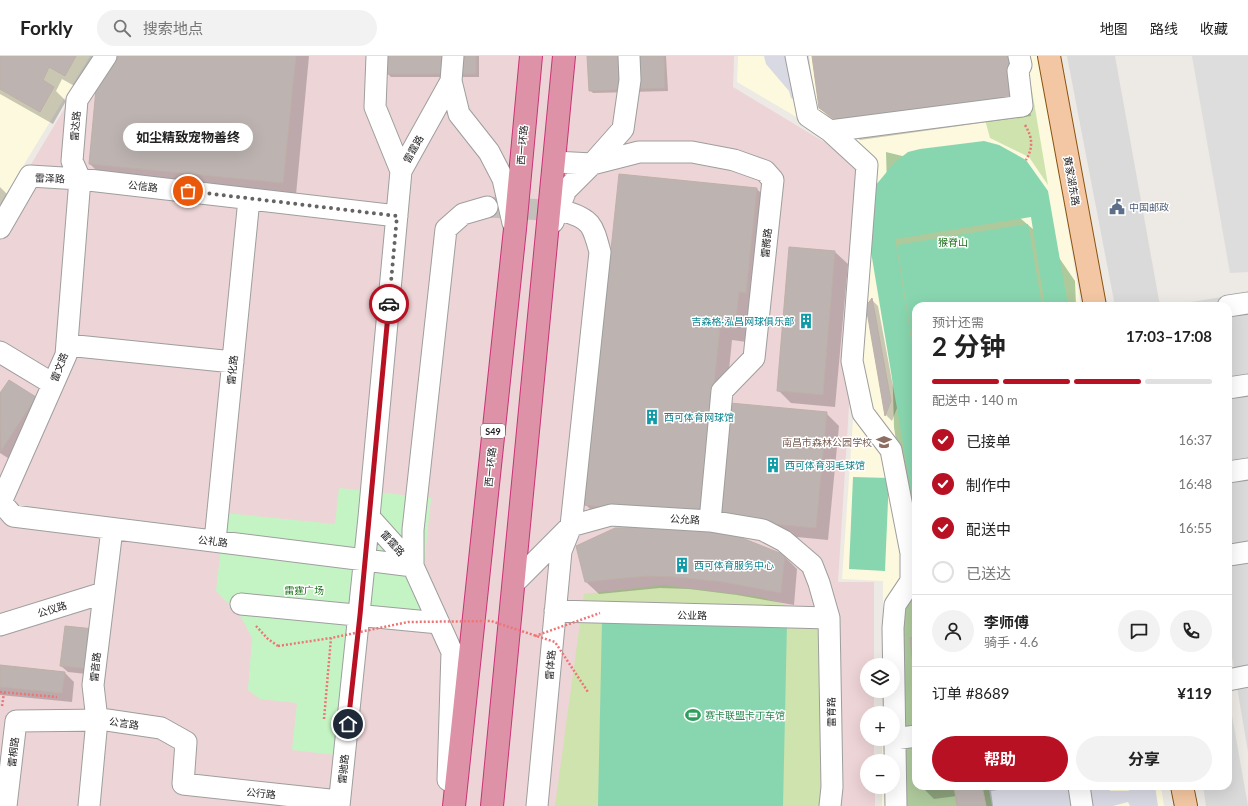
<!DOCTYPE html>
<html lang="zh">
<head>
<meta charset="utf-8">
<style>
	:root { --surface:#fff; --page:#f2f2f2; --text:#222; --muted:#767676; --line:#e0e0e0; --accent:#b91124 }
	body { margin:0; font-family:Lato,"Noto Sans SC",sans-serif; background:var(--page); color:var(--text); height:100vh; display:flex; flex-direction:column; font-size:15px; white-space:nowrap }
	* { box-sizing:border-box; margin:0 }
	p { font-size:13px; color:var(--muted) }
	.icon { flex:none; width:22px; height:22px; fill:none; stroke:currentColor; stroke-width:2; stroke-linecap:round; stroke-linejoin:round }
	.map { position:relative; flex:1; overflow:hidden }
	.drawer { position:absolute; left:912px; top:246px; width:320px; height:488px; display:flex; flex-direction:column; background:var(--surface); border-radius:12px; box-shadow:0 4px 16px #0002 }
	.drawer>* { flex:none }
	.tools { position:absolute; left:860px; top:602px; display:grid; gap:8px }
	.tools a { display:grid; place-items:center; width:40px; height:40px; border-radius:50%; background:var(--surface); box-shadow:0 4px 16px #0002; font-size:20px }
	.pin { position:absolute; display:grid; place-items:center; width:34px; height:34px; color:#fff; margin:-17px; border:2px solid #fff; border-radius:50%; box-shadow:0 1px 4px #0007 }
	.courier { position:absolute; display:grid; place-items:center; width:40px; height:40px; margin:-20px; border:3px solid #b91124; border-radius:50%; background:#fff; color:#222; box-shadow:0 1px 5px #0007 }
	.bubble { position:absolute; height:28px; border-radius:14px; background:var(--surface); box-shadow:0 4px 16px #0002; font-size:13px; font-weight:700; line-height:28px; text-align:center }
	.head em { font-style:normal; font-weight:700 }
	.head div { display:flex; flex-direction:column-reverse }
	.head { display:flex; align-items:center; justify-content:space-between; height:68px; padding:0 20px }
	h1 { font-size:26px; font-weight:700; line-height:30px }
	.bar { display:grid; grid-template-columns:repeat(4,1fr); gap:6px 4px; align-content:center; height:48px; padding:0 20px }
	.bar i { height:5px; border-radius:3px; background:var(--line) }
	.bar .on { background:var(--accent) }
	.bar p { grid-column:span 4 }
	.line { display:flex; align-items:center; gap:10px; padding:0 20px; border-top:1px solid var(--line) }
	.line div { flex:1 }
	.round { display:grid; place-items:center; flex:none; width:42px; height:42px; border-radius:21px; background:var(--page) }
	ol { padding:0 20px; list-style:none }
	li { display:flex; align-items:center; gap:12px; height:44px }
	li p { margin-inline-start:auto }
	li .icon { padding:4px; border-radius:50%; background:var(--accent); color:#fff; stroke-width:4 }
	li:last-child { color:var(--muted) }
	li i { width:22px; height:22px; border:2px solid var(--line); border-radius:50% }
	.action { display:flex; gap:8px; margin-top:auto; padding:8px 20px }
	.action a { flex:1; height:46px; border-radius:24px; background:var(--accent); color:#fff; font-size:16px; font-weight:700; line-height:46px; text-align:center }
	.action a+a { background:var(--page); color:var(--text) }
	header { display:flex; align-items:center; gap:24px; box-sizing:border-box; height:56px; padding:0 20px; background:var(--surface); border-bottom:1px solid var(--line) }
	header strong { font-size:19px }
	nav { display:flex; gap:22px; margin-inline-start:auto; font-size:14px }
	.search { width:280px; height:36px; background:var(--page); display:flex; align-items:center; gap:10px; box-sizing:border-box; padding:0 14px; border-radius:22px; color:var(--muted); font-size:15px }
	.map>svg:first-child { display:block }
</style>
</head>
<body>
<header>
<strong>Forkly</strong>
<div class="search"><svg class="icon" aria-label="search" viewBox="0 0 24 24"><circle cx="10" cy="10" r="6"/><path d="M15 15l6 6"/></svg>搜索地点</div>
<nav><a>地图</a><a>路线</a><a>收藏</a></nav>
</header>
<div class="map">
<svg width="1248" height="750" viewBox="0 0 1248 750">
	<rect width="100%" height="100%" fill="#ede9e4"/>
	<path fill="#dbdada" d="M1067 0H1115L1160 250H1115Z
		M1248 237V696L1228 578V250L1172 249Z
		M1228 637 1248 750H1206L1203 730H1228Z"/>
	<path fill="#edd4d6" d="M96 0H734L733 31 864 110 838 526H874V609H867V635H874V657H867V683H874V705H867V731H875V750H0V160Z"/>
	<path fill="#fcf9de" d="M0 0H90L0 148Z
		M738 0H1039L1081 250H916V730H1161L1164 750H882V731H893V705H882V683H893V657H883V635H893V609H883V525L842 523 871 105 737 26Z"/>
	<path fill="#cee3ad" d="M1028 11 1048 129 1029 101 990 82 984 60Z
		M664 529 761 541 819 560 821 750H555L584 538Z"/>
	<path fill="#aec99c" d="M886 96 976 118 1013 156 1049 187 1075 225 1076 250H916V730H1103L1092 750H903L900 579 907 461 894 371Z"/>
	<path fill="#c5f4c4" d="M339 432 431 442 419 559 370 554 354 701 292 694 297 647 260 643 248 634 252 582 241 561 216 535 225 457 335 468Z"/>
	<path fill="#88d6af" d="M984 85 999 89 1026 104 1048 135 1068 250H1045L1031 161 895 183 916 314V466L871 196 875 130 895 106 908 96 920 93Z
		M1028 168 1042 250H916V308L897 189Z
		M853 421 889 422 885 515 849 513Z
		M602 564 787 567 783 750H598Z"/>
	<path fill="#ddd" d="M1192 0H1248V216L1230 217Z"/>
	<path fill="#d8d9e3" d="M764 0H809L815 54 791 42 789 35 766 8Z
		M1013 730H1109L1110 735H1129L1128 730H1155L1158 750H1130L1128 746 1113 750H992L989 734Z"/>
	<path fill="#0003" d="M0 0H96L78 32 62 23 56 35 66 45 53 68 0 38Z
		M110 0H309L296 139 103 121 90 108Z
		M388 0H479V21H391L388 18Z
		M588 0H666L668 35 593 37 590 34Z
		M813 0H1023L1031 60 860 84 833 65 820 52Z
		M0 131 8 139 0 149Z
		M757 133 770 146 747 286 732 284 713 473 598 461 585 448Z
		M835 196 848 208 835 351 791 347 778 334Z
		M872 244 878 250 897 352 892 365 886 359 867 251Z
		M9 325 35 342 45 351 11 404 0 397V339Z
		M826 357 839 370 828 484 733 475Z
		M784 500 797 513 794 549 737 539 689 533 660 532 599 538 586 526Z
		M66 571 96 619 68 616 61 610Z
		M0 610 64 616 74 626 72 646 0 639Z
		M924 730H1023L991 735 993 750H958L957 740 934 743 924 733Z"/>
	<path fill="#bdb4b1" stroke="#beafa7" d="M0 0H76L65 20 49 11 43 24 54 31 40 56 0 33Z
		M108 0H296L283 127 89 108 98 12Z
		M387 0H476V18H387Z
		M587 0H664L665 32 589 35Z
		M812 0H1012L1019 47 847 71 819 52Z
		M619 118 757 132 746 237 739 236 735 273 720 272 700 461 584 449Z
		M789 191 835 195 823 339 777 335Z
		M872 242 891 345 885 360 866 250Z
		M9 324 36 341 1 395 0 337Z
		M730 347 827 356 816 472 719 463Z
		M670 471 737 480 785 499 781 537 723 526 676 521 647 520 585 526 576 490 615 472Z
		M65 570 94 573 89 613 60 610Z
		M916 581V616L914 617 910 582Z
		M0 609 65 616 62 637 0 631Z
		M923 730H949L923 734Z
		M954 730H982L986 750H957Z"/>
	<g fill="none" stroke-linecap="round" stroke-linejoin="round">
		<path stroke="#c3c0bc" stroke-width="21" stroke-dasharray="21 10" stroke-linecap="butt" d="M487 151 564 155"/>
		<defs>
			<path id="minor" d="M106 0 77 44 72 105 80 123 66 299 1 446 13 460 413 510
				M377 0 375 51 401 115
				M453 0 451 25 459 58 489 96 503 123 513 167
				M796 0 808 60 830 75 867 109 852 305 863 357 891 394 911 497V525L895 549 893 572 896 750
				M830 75 1022 50 1018 15 1021 9 1019 0
				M554 106 592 108 639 96H692L734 104 765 115 773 124 754 302 722 335 710 465
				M553 166 566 134 592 108 623 73 630 24 629 0
				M0 172 30 120 80 123 397 160
				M1228 250 1248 247
				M67 289 233 306
				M0 296 53 328
				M1228 332 1248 329
				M1228 416 1248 413
				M215 485 249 143
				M1230 499 1248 496
				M413 510 369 461 401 115 451 25
				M514 527 571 470 611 459 710 465 763 474 784 485 812 509 819 527 829 562 832 731 830 750
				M241 548 439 567
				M555 555 829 562
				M0 569 103 537
				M1228 624 1248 620
				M895 683 916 680
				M448 724 452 596 413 510V474L446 173 463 158 487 151
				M1079 730 1082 750
				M6 750 16 665 107 664 161 672 186 686 183 728 339 745
				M89 750 97 664 93 629 112 473
				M339 750 369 461
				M537 750 561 495 571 470 600 196C593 170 592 163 564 155"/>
			<path id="major" d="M1049 0 1095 250
				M1182 730 1186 750"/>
			<path id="highway" d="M454 750 515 173 531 0
				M492 750 564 0"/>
		</defs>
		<use href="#minor" stroke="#9e9e9e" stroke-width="23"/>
		<use href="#major" stroke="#89520d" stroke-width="24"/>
		<use href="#highway" stroke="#c93377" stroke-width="24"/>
		<path stroke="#ed7576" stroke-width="2.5" stroke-dasharray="2 2" stroke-linecap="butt" d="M1025 69C1033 82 1033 92 1026 104
			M256 570 268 583 278 590
			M0 636 57 641
			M2 650 4 637
			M324 663 331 582"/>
		<use href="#minor" stroke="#fff" stroke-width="21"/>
		<use href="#major" stroke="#f3c7a3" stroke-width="22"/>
		<use href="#highway" stroke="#de92a8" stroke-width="22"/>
		<path stroke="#ed7576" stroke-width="2.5" stroke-dasharray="2 2" stroke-linecap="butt" d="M535 580 600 557
			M278 590 331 582 408 566 491 565 555 586 588 636"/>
	</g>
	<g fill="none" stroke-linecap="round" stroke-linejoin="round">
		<path stroke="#666463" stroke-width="4" stroke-dasharray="0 7.2" d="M188 135 397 160 389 248"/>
		<path stroke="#b91124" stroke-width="5" d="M348 668 360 559 389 248"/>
	</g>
	<defs>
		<symbol id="civic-bare" viewBox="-9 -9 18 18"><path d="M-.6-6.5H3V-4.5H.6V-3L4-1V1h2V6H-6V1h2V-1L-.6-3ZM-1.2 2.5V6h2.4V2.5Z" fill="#5c6f8a" stroke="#fff" stroke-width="2.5" paint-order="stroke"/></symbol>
		<symbol id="building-bare" viewBox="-9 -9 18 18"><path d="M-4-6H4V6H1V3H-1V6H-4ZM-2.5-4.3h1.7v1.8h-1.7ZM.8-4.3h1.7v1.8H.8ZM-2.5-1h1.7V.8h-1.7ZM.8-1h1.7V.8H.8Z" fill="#0f9aa8" stroke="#fff" stroke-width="2.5" paint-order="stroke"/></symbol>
		<symbol id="school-bare" viewBox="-9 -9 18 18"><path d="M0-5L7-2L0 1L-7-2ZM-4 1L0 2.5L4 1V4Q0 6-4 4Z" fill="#8d6e63" stroke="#fff" stroke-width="2.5" paint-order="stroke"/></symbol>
		<symbol id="stadium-bare" viewBox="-9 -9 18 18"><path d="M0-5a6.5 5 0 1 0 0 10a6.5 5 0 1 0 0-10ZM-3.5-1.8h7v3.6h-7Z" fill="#2e9e5b" stroke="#fff" stroke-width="2.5" paint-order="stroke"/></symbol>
	</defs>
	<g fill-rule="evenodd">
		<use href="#civic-bare" x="1106" y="140" width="22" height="22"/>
		<use href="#building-bare" x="795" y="254" width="22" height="22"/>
		<use href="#building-bare" x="641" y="350" width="22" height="22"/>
		<use href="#school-bare" x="873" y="375" width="22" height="22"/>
		<use href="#building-bare" x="762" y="398" width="22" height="22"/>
		<use href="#building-bare" x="671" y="498" width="22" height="22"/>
		<use href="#stadium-bare" x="682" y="648" width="22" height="22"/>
	</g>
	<g text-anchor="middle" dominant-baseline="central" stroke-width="3" stroke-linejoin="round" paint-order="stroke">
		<rect fill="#fff" stroke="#616161" stroke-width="1" x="481" y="368" width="24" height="14" rx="3"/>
		<g font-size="9" font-weight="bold" fill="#1d1d1d">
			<text x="493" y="375">S49</text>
		</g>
		<g font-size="10" fill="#1d1d1d" stroke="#fff">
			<text transform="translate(75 70) rotate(-85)">雷达路</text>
			<text transform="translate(522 89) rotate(-85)">西一环路</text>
			<text transform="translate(413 93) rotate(-61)">雷霆路</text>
			<text transform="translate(50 122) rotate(2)">雷泽路</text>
			<text transform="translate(1072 125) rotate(80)">黄家湖东路</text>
			<text transform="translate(143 130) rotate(7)">公信路</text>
			<text transform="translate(766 187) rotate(-84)">雷腾路</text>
			<text transform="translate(59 311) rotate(-69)">雷文路</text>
			<text transform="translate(232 314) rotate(-84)">雷化路</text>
			<text transform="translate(490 411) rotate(-84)">西一环路</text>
			<text transform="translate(685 463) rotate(3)">公允路</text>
			<text transform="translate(213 485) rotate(7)">公礼路</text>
			<text transform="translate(393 487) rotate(48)">雷霆路</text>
			<text transform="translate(52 553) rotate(-17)">公仪路</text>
			<text transform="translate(692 559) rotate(1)">公业路</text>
			<text transform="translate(550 609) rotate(-85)">雷体路</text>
			<text transform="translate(95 611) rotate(-84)">雷音路</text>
			<text transform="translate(831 656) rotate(-91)">雷育路</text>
			<text transform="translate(124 667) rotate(8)">公言路</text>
			<text transform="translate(13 696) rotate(-83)">雷桐路</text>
			<text transform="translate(343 713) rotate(-84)">雷驰路</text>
			<text transform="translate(261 737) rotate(6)">公行路</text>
		</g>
		<g font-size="10" fill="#4e5e75" stroke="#fff" text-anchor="start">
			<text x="1129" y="151">中国邮政</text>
		</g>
		<g font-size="10" fill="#177115" stroke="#fff">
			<text x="953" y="186">猴脊山</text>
			<text x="304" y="534">雷霆广场</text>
		</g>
		<g font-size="10" fill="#0d838f" stroke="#fff" text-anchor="start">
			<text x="794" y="265" text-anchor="end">吉森格·泓昌网球俱乐部</text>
			<text x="664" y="361">西可体育网球馆</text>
			<text x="785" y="409">西可体育羽毛球馆</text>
			<text x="694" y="509">西可体育服务中心</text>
		</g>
		<g font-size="10" fill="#785e54" stroke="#fff" text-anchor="end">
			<text x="872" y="386">南昌市森林公园学校</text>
		</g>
		<g font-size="10" fill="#27864d" stroke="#fff" text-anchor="start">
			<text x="705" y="659">赛卡联盟卡丁车馆</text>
		</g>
	</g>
</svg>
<div class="tools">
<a><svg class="icon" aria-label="layers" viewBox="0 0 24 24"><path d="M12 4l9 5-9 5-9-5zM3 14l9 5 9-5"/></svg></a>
<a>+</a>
<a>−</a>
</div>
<div class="pin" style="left:188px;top:135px;background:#ea580c"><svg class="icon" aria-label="bag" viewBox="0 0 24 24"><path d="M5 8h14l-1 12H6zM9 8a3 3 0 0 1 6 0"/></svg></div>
<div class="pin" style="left:348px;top:668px;background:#1f2937"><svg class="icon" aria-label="home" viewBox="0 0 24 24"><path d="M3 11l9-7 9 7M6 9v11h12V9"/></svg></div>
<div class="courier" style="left:389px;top:248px"><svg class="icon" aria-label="car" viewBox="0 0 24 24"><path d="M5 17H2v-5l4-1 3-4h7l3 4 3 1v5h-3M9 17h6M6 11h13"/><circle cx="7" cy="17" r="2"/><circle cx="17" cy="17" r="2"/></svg></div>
<div class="bubble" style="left:123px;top:67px;width:130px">如尘精致宠物善终</div>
<section class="drawer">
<div class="head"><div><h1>2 分钟</h1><p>预计还需</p></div><em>17:03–17:08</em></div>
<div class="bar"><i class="on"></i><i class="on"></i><i class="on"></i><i></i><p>配送中 · 140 m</p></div>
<ol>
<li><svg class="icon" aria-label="check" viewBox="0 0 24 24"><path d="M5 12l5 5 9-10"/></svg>已接单<p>16:37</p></li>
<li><svg class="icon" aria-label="check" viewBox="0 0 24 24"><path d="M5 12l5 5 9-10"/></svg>制作中<p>16:48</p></li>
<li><svg class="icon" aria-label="check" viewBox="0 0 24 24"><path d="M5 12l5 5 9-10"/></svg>配送中<p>16:55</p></li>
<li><i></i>已送达</li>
</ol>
<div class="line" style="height:72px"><a class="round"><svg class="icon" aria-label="person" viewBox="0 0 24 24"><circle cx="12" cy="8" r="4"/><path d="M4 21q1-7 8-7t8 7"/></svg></a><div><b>李师傅</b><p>骑手 · 4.6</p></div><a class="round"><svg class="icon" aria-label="chat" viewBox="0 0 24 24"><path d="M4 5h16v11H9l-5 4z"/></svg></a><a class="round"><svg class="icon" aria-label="phone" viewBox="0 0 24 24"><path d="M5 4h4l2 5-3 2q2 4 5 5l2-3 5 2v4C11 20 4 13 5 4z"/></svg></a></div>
<div class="line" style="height:52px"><div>订单 #8689</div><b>¥119</b></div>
<div class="action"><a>帮助</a><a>分享</a></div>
</section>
</div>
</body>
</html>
